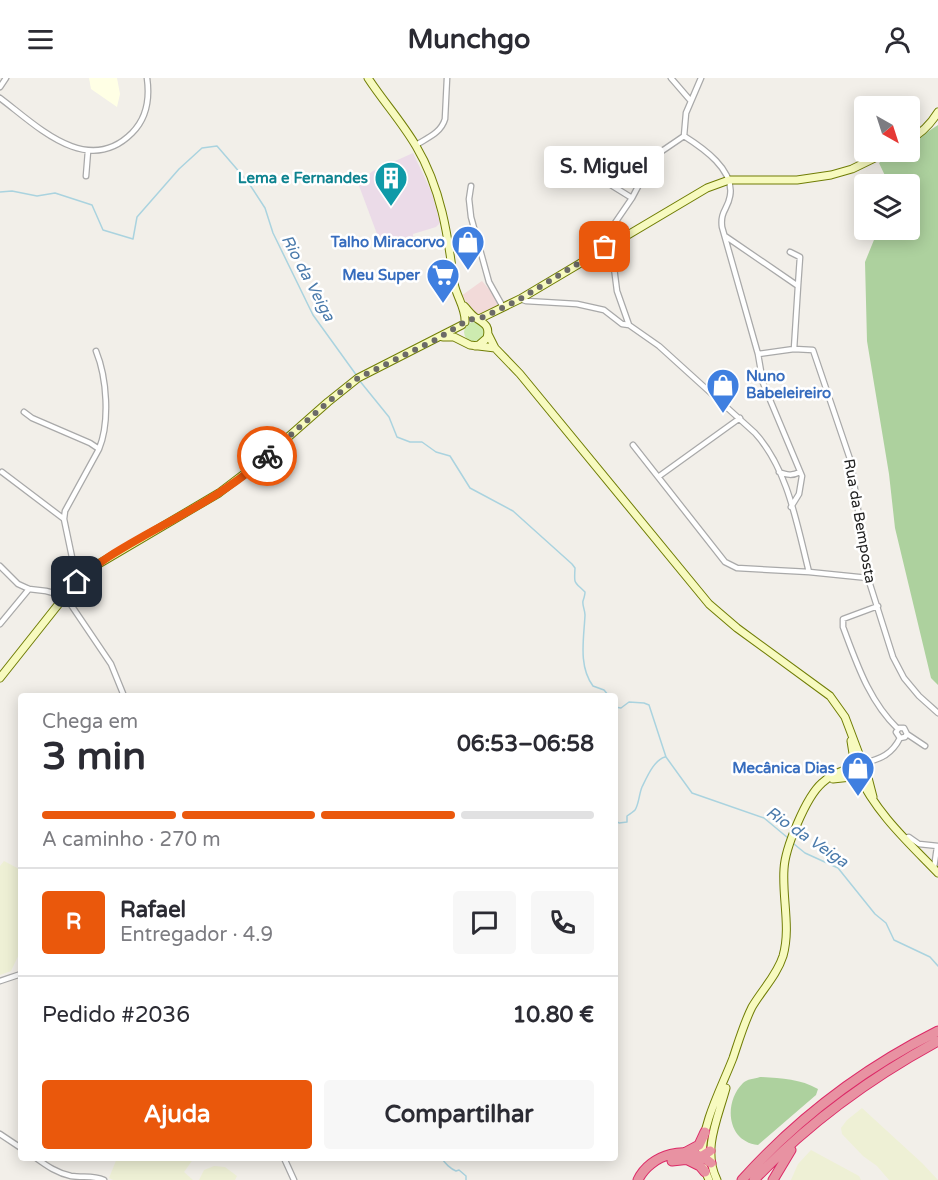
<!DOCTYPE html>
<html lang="pt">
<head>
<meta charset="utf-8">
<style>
	:root { --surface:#fff; --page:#f7f7f7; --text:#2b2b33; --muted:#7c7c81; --line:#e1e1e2; --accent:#ea580c }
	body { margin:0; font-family:"Varela Round",sans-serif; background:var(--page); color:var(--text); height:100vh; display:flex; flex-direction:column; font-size:22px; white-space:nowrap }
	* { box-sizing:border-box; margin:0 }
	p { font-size:20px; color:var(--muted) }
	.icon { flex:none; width:33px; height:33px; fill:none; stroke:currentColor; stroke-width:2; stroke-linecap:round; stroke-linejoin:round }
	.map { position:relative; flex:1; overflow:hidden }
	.details { position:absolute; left:18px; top:615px; width:600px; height:468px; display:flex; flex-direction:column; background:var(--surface); border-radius:6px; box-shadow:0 3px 15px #0003 }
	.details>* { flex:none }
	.needle { width:39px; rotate:141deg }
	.controls { position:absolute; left:854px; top:18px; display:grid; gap:12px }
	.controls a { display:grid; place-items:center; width:66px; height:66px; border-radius:6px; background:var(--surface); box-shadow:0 3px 15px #0003; font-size:30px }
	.pin { position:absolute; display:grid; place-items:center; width:51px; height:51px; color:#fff; margin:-26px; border-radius:12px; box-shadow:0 3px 9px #0006 }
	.courier { position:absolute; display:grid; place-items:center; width:60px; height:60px; margin:-30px; border:4px solid #ea580c; border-radius:50%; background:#fff; color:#222; box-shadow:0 2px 8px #0007 }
	.bubble { position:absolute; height:42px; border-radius:6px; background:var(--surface); box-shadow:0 3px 15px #0003; font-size:20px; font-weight:800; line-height:42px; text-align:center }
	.summary em { font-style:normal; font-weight:800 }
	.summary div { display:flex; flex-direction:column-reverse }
	.summary { display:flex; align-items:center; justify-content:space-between; height:102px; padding:0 24px }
	h1 { font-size:39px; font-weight:800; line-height:45px }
	.bar { display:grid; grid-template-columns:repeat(4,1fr); gap:9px 6px; align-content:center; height:72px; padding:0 24px }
	.bar i { height:8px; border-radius:4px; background:var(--line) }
	.bar .selected { background:var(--accent) }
	.bar p { grid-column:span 4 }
	.line { display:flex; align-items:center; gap:15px; padding:0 24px; border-top:2px solid var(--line) }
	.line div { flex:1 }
	.round { display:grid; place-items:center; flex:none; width:63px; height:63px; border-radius:6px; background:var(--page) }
	.cta { display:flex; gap:12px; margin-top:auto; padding:12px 24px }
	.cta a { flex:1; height:69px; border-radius:6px; background:var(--accent); color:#fff; font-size:24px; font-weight:800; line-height:69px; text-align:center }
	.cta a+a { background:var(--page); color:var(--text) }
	header { display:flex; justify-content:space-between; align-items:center; height:78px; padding:0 24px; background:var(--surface); font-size:27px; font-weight:800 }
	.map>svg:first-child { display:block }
</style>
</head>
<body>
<header><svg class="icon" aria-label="menu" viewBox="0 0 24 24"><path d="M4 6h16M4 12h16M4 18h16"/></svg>Munchgo<svg class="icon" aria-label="person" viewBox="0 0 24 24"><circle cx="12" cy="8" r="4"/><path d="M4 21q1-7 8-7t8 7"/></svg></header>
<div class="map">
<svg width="938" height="1102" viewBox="0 0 938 1102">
	<rect width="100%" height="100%" fill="#f2efe9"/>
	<path fill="#f2dad9" d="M482 203 499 223 496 230 482 237H478L461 218Z"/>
	<path fill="#ebdbe8" d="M413 75 432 115 440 145 436 149 413 156V160L380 164 358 105 373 93Z"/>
	<path fill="#ffffe5" d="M89 0H117L120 16 117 29 91 11Z"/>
	<path fill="#eef0d5" d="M4 783 21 792V872L11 893 0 897V788Z
		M862 1030 922 1085 938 1102H889L877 1088 863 1078 842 1056 841 1050 847 1042Z
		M811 1072 859 1098 861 1102H791L798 1086Z
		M117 1080H194L184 1094 193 1102H113L109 1100Z
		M214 1088 225 1089 237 1098 235 1102H199L204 1092Z"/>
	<path fill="#cdebb0" d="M464 254a10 10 0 1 1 20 0a10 10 0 1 1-20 0Z"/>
	<path fill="#add19e" d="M938 47V607L931 600 895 450 889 396 867 263 865 184 878 152H909V106H889L879 85 893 74H909V66Z
		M760 999C781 1000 800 1001 818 1011L816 1017 758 1067C727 1064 723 1025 743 1005 747 1001 754 1001 760 999Z"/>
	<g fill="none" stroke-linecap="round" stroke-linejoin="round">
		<path stroke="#aad3df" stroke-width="1.5" d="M0 114 12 113 37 118 55 115 92 127 103 152 133 161 137 139 179 91 202 70 217 68 248 104 265 130 273 155 313 237 357 298
			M359 302 389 339 397 359 410 364H422L436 374 450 378 470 410 513 433 572 486 575 490C574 507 574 503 585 514 585 517 584 520 583 523 582 527 585 532 585 537 584 560 578 588 593 608L604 612 609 618
			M615 629 621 630 629 624 644 625 649 627 666 679 692 715 764 740 788 760
			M615 742 619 745 627 744V738C630 736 633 734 635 732 639 726 639 716 642 709 647 699 654 682 665 679
			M794 766 805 775 838 790 875 836 886 845 894 862 930 879 938 888
			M442 1080C444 1085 451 1091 456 1093L459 1092 466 1098V1102"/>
		<defs>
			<path id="street" d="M671 0 690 22
				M0 9 6 0
				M0 20C36 47 87 100 132 55 147 40 150 21 147 0
				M684 58C703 70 735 92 730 118 728 131 720 133 722 149L758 276 763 305 802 398 799 416 791 429
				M416 67C427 60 441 55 445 41L447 0
				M564 78 632 120
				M86 98 88 73
				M471 108 469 121 471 139 489 204 503 229
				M725 158 798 208 800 179 790 174
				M611 166 617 213 629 247
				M605 169 604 161 632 120 652 82 662 73 684 58 686 35 701 0
				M520 221 526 223 577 226 604 232 622 246 629 247 659 268 755 355C788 391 797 447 809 494L737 490 725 484 633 367
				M794 271 813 272 851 384 868 500 893 579 904 600 919 618 938 635
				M96 273C107 300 110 344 99 371
				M758 276 794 271 798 208
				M24 334 32 340 90 365 99 371 65 433 64 441
				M2 394 64 441 73 484 85 496
				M779 394C787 397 792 398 800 394
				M658 399 740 340
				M0 488 18 506 29 511 46 513 65 518 111 586 124 618
				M809 494 868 500
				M878 528 843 541V549C857 586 869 623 898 651
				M0 546 29 511
				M907 656 905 659 900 660 896 654 899 650H904L907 656 925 668
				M864 685C881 681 892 676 900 660
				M905 760 909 759 919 766 938 768
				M934 790 937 769
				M0 903 21 896
				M0 1056 21 1070
				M36 1080C47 1088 57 1095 71 1098 83 1100 93 1097 104 1102
				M284 1080 294 1102"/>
			<path id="secondary" d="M368 0C383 23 402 44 416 68 441 110 448 157 454 205 456 218 466 230 465 244
				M909 62C922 55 930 47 938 34
				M464 228C468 232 471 237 476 240 485 246 490 248 487 260L479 267 475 268
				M479 241 520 221 707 110 729 102H797L831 97 852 91 887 74
				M488 256 495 270 520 296 709 526 737 550 830 618 845 639 862 684
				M443 259H454L470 267 495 270
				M0 600 65 518 90 491 219 415 261 383 328 324 358 300 462 247
				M851 663 855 688
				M866 692 873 719
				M857 694C876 735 907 763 938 795
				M833 701 851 699 862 705
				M702 1079C702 1045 721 1011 733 980 739 962 744 945 752 929 762 912 777 897 783 878 791 850 782 820 784 791 785 770 806 719 822 705 831 696 843 693 854 689
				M704 1090 709 1102
				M717 1102C702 1072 718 1040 726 1010"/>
			<path id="highway" d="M686 1074 699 1067 705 1054
				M688 1082 700 1088 705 1094
				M672 1083 699 1080 710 1073
				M638 1102C650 1076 689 1065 711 1085
				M742 1102C797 1041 864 990 938 953
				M754 1102C807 1046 870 1000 938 963
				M773 1102 791 1072"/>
		</defs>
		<use href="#street" stroke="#a9a9a9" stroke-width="7"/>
		<use href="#secondary" stroke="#707d05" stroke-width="9"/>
		<use href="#highway" stroke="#dc2a67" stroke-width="11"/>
		<use href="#street" stroke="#fff" stroke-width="4.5"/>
		<use href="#secondary" stroke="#f7fabf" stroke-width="7"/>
		<use href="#highway" stroke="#e892a2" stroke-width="9"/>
	</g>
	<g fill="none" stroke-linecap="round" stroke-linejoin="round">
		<path stroke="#6b6a68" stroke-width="6" stroke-dasharray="0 10.8" d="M267 378 328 324 358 300 437 261 468 242 484 239 520 221 605 169"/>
		<path stroke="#ea580c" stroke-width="8" d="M77 504C96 485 119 472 142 459 185 435 231 412 267 378"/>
	</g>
	<defs>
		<symbol id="building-pin" viewBox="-11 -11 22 30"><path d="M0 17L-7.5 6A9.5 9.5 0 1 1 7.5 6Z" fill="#0f9aa8" stroke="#fff"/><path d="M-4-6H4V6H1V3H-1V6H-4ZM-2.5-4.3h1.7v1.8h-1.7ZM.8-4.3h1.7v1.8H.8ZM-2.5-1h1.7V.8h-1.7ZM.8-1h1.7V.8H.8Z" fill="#fff"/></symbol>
		<symbol id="shop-pin" viewBox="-11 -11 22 30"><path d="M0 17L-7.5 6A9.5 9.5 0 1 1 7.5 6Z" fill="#3f7fe0" stroke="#fff"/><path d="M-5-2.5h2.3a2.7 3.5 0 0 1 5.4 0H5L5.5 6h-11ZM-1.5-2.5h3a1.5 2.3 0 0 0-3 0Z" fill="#fff"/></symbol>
		<symbol id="supermarket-pin" viewBox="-11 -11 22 30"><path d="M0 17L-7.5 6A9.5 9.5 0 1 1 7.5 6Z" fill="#3f7fe0" stroke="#fff"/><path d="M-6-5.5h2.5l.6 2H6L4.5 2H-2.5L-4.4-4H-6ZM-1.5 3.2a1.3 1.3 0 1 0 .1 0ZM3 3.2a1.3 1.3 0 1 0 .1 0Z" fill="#fff"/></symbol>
	</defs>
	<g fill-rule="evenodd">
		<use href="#building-pin" x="372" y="81" width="38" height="52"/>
		<use href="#shop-pin" x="449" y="145" width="38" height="52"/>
		<use href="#supermarket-pin" x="424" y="178" width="38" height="52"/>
		<use href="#shop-pin" x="704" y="288" width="38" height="52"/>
		<use href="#shop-pin" x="839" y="671" width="38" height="52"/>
	</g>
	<g text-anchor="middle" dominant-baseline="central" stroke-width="5" stroke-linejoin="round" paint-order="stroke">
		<g font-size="15" font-weight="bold" fill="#0d838f" stroke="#fff" text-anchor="end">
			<text x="368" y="100">Lema e Fernandes</text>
		</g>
		<g font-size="15" font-weight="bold" fill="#366cbe" stroke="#fff" text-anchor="end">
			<text x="445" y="164">Talho Miracorvo</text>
			<text x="420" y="197">Meu Super</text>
			<text x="746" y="298" text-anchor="start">Nuno<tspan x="746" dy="17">Babeleireiro</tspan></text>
			<text x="835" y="690">Mecânica Dias</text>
		</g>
		<g font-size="15" fill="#222" stroke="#fff">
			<text transform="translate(860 443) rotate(80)">Rua da Bemposta</text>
		</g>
		<g font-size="16" font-style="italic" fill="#4a7aab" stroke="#fff">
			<text transform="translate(308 200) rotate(62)">Rio da Veiga</text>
			<text transform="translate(807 759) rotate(34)">Rio da Veiga</text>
		</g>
	</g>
</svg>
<div class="controls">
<a><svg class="needle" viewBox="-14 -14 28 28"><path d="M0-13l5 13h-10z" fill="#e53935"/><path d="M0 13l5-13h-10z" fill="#7c7c81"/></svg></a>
<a><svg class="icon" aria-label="layers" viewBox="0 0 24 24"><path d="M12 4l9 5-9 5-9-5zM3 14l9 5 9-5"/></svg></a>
</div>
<div class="pin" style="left:605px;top:169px;background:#ea580c"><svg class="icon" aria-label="bag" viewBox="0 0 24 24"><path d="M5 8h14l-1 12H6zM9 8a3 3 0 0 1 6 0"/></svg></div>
<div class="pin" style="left:77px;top:504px;background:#1f2937"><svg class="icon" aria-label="home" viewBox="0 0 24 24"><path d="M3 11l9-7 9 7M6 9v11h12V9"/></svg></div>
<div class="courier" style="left:267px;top:378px"><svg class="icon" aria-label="bike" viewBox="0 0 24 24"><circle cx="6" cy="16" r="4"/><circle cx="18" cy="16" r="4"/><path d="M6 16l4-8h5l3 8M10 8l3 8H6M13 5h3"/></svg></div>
<div class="bubble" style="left:544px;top:68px;width:120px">S. Miguel</div>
<section class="details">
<div class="summary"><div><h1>3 min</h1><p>Chega em</p></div><em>06:53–06:58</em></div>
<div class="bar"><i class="selected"></i><i class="selected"></i><i class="selected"></i><i></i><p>A caminho · 270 m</p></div>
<div class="line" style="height:108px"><b class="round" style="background:var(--accent);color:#fff">R</b><div><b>Rafael</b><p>Entregador · 4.9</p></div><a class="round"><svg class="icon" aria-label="chat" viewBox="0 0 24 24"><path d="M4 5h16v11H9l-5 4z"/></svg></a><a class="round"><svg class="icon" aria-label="phone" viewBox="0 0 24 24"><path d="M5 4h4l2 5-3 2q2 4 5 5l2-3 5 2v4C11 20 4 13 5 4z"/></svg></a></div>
<div class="line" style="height:78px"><div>Pedido #2036</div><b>10.80 €</b></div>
<div class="cta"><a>Ajuda</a><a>Compartilhar</a></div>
</section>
</div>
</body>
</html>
